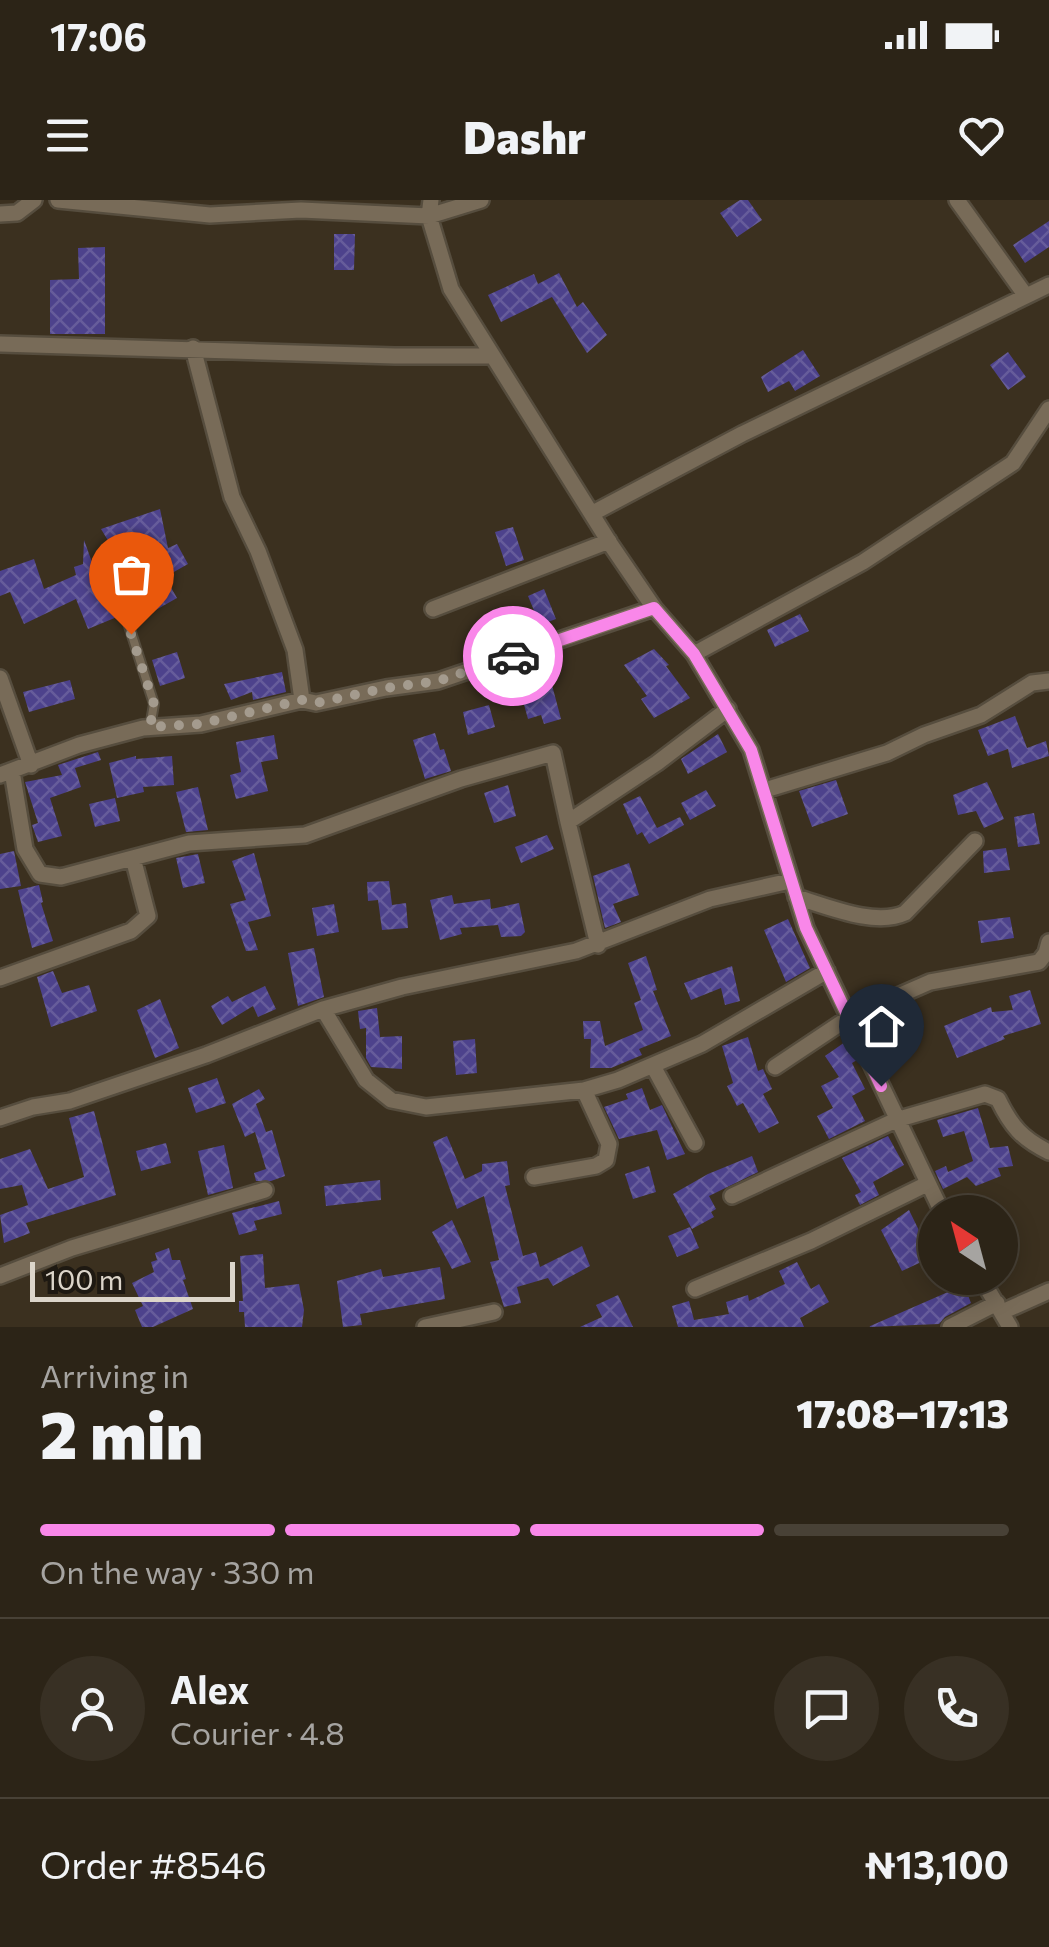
<!DOCTYPE html>
<html lang="en">
<head>
<meta charset="utf-8">
<style>
	:root { --surface:#2c2417; --page:#383024; --text:#f1f3f6; --muted:#a6a4a1; --line:#484136; --accent:#f987e9 }
	body { margin:0; font-family:Commissioner,sans-serif; background:var(--page); color:var(--text); height:100vh; display:flex; flex-direction:column; font-size:38px; white-space:nowrap }
	* { box-sizing:border-box; margin:0 }
	p { font-size:32px; color:var(--muted) }
	.icon { flex:none; width:55px; height:55px; fill:none; stroke:currentColor; stroke-width:2; stroke-linecap:round; stroke-linejoin:round }
	.map { position:relative; height:1127px; overflow:hidden }
	.sheet { display:flex; flex-direction:column; background:var(--surface); flex:1 }
	.sheet>* { flex:none }
	.needle { width:65px; rotate:324deg }
	.buttons { position:absolute; left:918px; top:995px; display:grid; gap:20px }
	.buttons a { display:grid; place-items:center; width:100px; height:100px; border-radius:50%; background:var(--surface); box-shadow:0 5px 25px #0003,0 0 0 2px var(--line); font-size:50px }
	.scale { position:absolute; left:30px; bottom:25px; width:205px; box-sizing:border-box; padding-left:10px; border:5px solid #dcd5ca; border-top:0; font-size:28px; line-height:35px; white-space:nowrap; color:#dcd5ca; -webkit-text-stroke:8px #1e1912; paint-order:stroke }
	.pin { position:absolute; display:grid; place-items:center; width:85px; height:85px; color:#fff; margin:-102px -42px; border-radius:50% 50% 50% 0; rotate:-45deg; box-shadow:0 0 10px #0007 }
	.pin .icon { rotate:45deg }
	.courier { position:absolute; display:grid; place-items:center; width:100px; height:100px; margin:-50px; border:8px solid #f987e9; border-radius:50%; background:#fff; color:#222; box-shadow:0 2px 12px #0007 }
	.headline em { font-style:normal; font-weight:800 }
	.headline div { display:flex; flex-direction:column-reverse }
	.headline { display:flex; align-items:center; justify-content:space-between; height:170px; padding:0 40px }
	h1 { font-size:65px; font-weight:800; line-height:75px }
	.bar { display:grid; grid-template-columns:repeat(4,1fr); gap:15px 10px; align-content:center; height:120px; padding:0 40px }
	.bar i { height:12px; border-radius:8px; background:var(--line) }
	.bar .on { background:var(--accent) }
	.bar p { grid-column:span 4 }
	.line { display:flex; align-items:center; gap:25px; padding:0 40px; border-top:2px solid var(--line) }
	.line div { flex:1 }
	.round { display:grid; place-items:center; flex:none; width:105px; height:105px; border-radius:52px; background:var(--page) }
	.status { display:flex; justify-content:space-between; align-items:center; height:70px; padding:0 50px; background:var(--surface); direction:ltr }
	.status svg { height:28px; fill:currentColor }
	header { display:flex; justify-content:space-between; align-items:center; height:130px; padding:0 40px; background:var(--surface); font-size:45px; font-weight:800 }
	.map>svg:first-child { display:block }
</style>
</head>
<body>
<div class="status"><b>17:06</b><svg viewBox="0 0 49 12"><path d="M0 12V9h3v3zM5 12V6h3v6zM10 12V3h3v9zM15 12V0h3v12zM26 1h20v11H26zM47 4h2v5h-2z"/></svg></div>
<header><svg class="icon" aria-label="menu" viewBox="0 0 24 24"><path d="M4 6h16M4 12h16M4 18h16"/></svg>Dashr<svg class="icon" aria-label="heart" viewBox="0 0 24 24"><path d="M12 20l-8-8c-3-5 5-10 8-4 3-6 11-1 8 4z"/></svg></header>
<div class="map">
<svg width="1049" height="1127" viewBox="0 0 1049 1127">
	<defs>
		<pattern id="building-cross-hatch" width="8" height="8" patternUnits="userSpaceOnUse" patternTransform="scale(2.5)"><rect width="8" height="8" fill="#4d428c"/><path d="M0 0l8 8M0 8l8-8" fill="none" stroke="#665c9b"/></pattern>
	</defs>
	<rect width="100%" height="100%" fill="#3b301f"/>
	<path fill="url(#building-cross-hatch)" d="M740 0H748L762 20 737 37 720 13Z
		M1049 21V47L1025 63 1013 45Z
		M334 34H355L354 70H334Z
		M105 47V134H50V80L79 79 78 48Z
		M559 73 577 107 583 102 607 135 587 153 552 97 501 122 488 95 534 74 538 84Z
		M803 150 820 176 795 191 789 181 768 192 761 177Z
		M1008 152 1026 177 1008 190 990 165Z
		M160 309 168 348 177 344 188 364 165 377 177 398 154 411 134 378 106 391 117 417 88 429 76 399 24 424 10 392 0 396V371L34 359 44 389 76 375 74 367 83 364 84 340 93 365 118 357 101 329Z
		M513 327 524 360 506 366 495 332Z
		M544 389 556 419 540 425 528 396Z
		M800 414 809 431 775 447 767 430Z
		M654 449 669 465 666 466 690 498 654 518 641 499 647 496 624 465Z
		M177 452 185 478 160 486 152 460Z
		M282 472 286 492 253 500 252 492 231 500 224 484Z
		M70 480 75 499 29 512 23 492Z
		M552 485 561 519 544 524 541 515 528 519 521 494Z
		M489 505 495 527 468 535 463 512Z
		M1015 516 1027 548 1046 541 1049 556 1012 568 1008 549 988 556 978 530Z
		M435 533 440 550 444 549 451 571 425 579 413 540Z
		M718 534 727 552 688 574 681 559Z
		M274 535 278 559 261 562 268 591 236 599 230 575 241 572 236 542Z
		M98 552 101 560 75 568 81 587 50 598 62 636 38 642 32 625 38 623 25 582 62 575 58 565Z
		M136 556V559L172 556 174 585 143 587 144 592 117 598 109 563Z
		M836 580 848 614 812 627 799 591Z
		M987 582 1004 619 984 628 976 611 958 615 953 595Z
		M508 585 516 616 494 623 484 593Z
		M198 587 208 630 186 632 176 592Z
		M706 590 716 606 690 620 681 603Z
		M640 596 657 628 680 617 684 625 649 644 642 632 637 635 623 604Z
		M115 598 120 621 95 627 89 604Z
		M1034 613 1040 644 1018 647 1014 617Z
		M547 635 554 649 521 663 515 647Z
		M1006 648 1010 670 984 673 983 651Z
		M14 651 21 686 0 689V654Z
		M254 653 271 716 248 722 258 750 246 751 230 704 246 700 232 661Z
		M198 654 205 683 183 688 176 658Z
		M629 663 639 695 613 704 621 722 605 728 593 676Z
		M389 681 392 705 406 703 408 728 382 730 378 700 368 701 367 682Z
		M39 685 43 702 41 703 53 741 32 748 18 690Z
		M452 695 454 704 490 699 491 709 519 703 525 732 521 736 501 737 498 725 460 728 462 734 440 740 430 700Z
		M334 704 339 732 317 736 312 708Z
		M1010 717 1014 738 981 743 978 721Z
		M788 719 810 768 786 782 764 730Z
		M314 748 324 797 298 806 288 753Z
		M646 756 657 790 653 791 671 836 639 849 642 855 611 868H590L591 839H584L583 821H600L605 846 643 830 634 803 641 800 628 763Z
		M732 766 740 801 725 805 721 788 691 800 684 783Z
		M53 771 62 793 89 785 97 811 51 827 37 777Z
		M265 786 276 809 258 817 253 806 222 825 211 806 228 796 232 802Z
		M1030 790 1041 824 1003 836 1005 839 957 858 944 826 991 807 992 812 1013 810 1009 796Z
		M160 799 179 848 155 858 137 810Z
		M377 808 380 837 402 836V869L371 867 366 858V828L360 829 358 811Z
		M748 837 758 871 763 869 772 889 763 894 779 923 759 933 743 903 737 906 727 886 733 883 722 846Z
		M475 839 477 873 456 875 453 841Z
		M845 842 857 860 852 863 865 889 852 896 865 921 829 939 817 916 833 908 821 886 839 877 825 856Z
		M217 878 226 903 196 913 188 888Z
		M642 888 650 910 662 905 685 954 667 960 657 930 619 939 604 907 628 899 626 894Z
		M259 889 265 899 256 904 266 932 272 930 285 976 271 981H256L254 973 266 969 255 932 245 937 232 904Z
		M978 908 990 948 1008 946 1013 966 998 968 1001 976 976 986 967 977 943 989 935 971 946 966 948 972 973 961 964 931 943 937 937 920Z
		M94 911 116 995 26 1023 30 1033 4 1043 0 1015 28 1005 22 985 0 989V959L30 949 48 989 84 977 69 918Z
		M447 936 465 979 482 971V964L507 961 510 985 505 986 523 1056 536 1052 540 1067 582 1046 590 1066 553 1086 548 1078 517 1087 521 1103 504 1107 490 1062 499 1060 484 996 457 1009 433 942Z
		M888 936 904 965 873 982 879 995 860 1005 855 995 861 992 842 958Z
		M166 943 171 963 141 971 136 951Z
		M224 945 233 988 208 995 198 951Z
		M752 956 758 972 709 996 716 1009 711 1012 714 1017 692 1029 673 994 708 974Z
		M649 966 656 992 633 999 625 974Z
		M380 980 381 1000 326 1006 324 986Z
		M279 1001 282 1014 254 1021 257 1030 239 1035 232 1013Z
		M909 1010 932 1057 902 1071 881 1030Z
		M452 1020 471 1062 452 1069 432 1032Z
		M690 1027 699 1048 677 1057 668 1036Z
		M169 1048 172 1060H180L186 1079 183 1080 193 1109 153 1127H142L135 1110 143 1106 132 1083 154 1072 151 1062 157 1060 155 1053Z
		M263 1054 265 1088 299 1084 304 1110 302 1127H245L244 1112H239V1101H243L240 1056Z
		M797 1062 811 1089 819 1084 829 1102 800 1118 804 1127H678L672 1106 689 1101 694 1120 729 1114 726 1102 748 1095 749 1101 785 1084 779 1071Z
		M440 1067 445 1099 360 1114 362 1125 343 1127 337 1081 381 1069 383 1077Z
		M964 1085 971 1103 945 1117 939 1124 868 1127Z
		M618 1095 633 1127H580L602 1117 596 1105Z"/>
	<g fill="none" stroke-linecap="round" stroke-linejoin="round">
		<defs>
			<path id="lane" d="M120 398 154 504 150 527"/>
			<path id="street" d="M58 0 210 15 301 10 429 16 481 0
				M431 0 429 16 451 89 611 345 654 408 694 454 751 550 806 728 942 1012
				M957 0 1026 96
				M0 14 17 13 34 0
				M0 144 395 156H491
				M193 148 232 297 258 351 295 450 302 500
				M593 313 742 234 1049 85
				M433 409 609 341
				M694 454 863 362 1013 263 1049 209
				M0 478 31 565
				M12 571 25 649 40 674 61 677 189 643 305 635 461 579 553 553 568 622 657 563 728 509
				M0 575 79 545 143 528 201 524 302 500 316 503 386 488 438 481 654 408
				M765 590 887 553 924 535 981 515 1032 483 1049 481
				M568 622 598 745
				M796 697C827 706 875 727 905 713L975 641
				M0 778 131 731 148 716 133 658
				M323 809 366 880 391 900 426 907 584 890 618 880 702 844 827 771
				M653 866 695 943
				M775 867 850 817 930 782 1039 762 1046 753 1049 742
				M0 918 33 907 70 901 206 855 323 809 402 787 576 751 710 699 790 681
				M534 977 596 966 606 960 609 944 584 890
				M732 996 896 920 985 894 998 899C1011 926 1022 939 1049 952
				M0 1076 72 1048 265 990
				M981 1078 1010 1127
				M695 1089 811 1041 927 984
				M1002 1112 1049 1091
				M425 1127 494 1112
				M950 1127 997 1103"/>
		</defs>
		<use href="#lane" stroke="#564d3e" stroke-width="12"/>
		<use href="#street" stroke="#564d3e" stroke-width="20"/>
		<use href="#lane" stroke="#786b58" stroke-width="8"/>
		<use href="#street" stroke="#786b58" stroke-width="15"/>
	</g>
	<g fill="none" stroke-linecap="round" stroke-linejoin="round">
		<path stroke="#a49b8e" stroke-width="10" stroke-dasharray="0 18" d="M131 434 154 504 150 527 200 524 302 500 316 503 386 488 438 481 513 456"/>
		<path stroke="#f987e9" stroke-width="12" d="M513 456 654 408 694 454 751 550 806 728 881 886"/>
	</g>
</svg>
<div class="buttons">
<a><svg class="needle" viewBox="-14 -14 28 28"><path d="M0-13l5 13h-10z" fill="#e53935"/><path d="M0 13l5-13h-10z" fill="#a6a4a1"/></svg></a>
</div>
<div class="scale">100 m</div>
<div class="pin" style="left:131px;top:434px;background:#ea580c"><svg class="icon" aria-label="bag" viewBox="0 0 24 24"><path d="M5 8h14l-1 12H6zM9 8a3 3 0 0 1 6 0"/></svg></div>
<div class="pin" style="left:881px;top:886px;background:#1f2937"><svg class="icon" aria-label="home" viewBox="0 0 24 24"><path d="M3 11l9-7 9 7M6 9v11h12V9"/></svg></div>
<div class="courier" style="left:513px;top:456px"><svg class="icon" aria-label="car" viewBox="0 0 24 24"><path d="M5 17H2v-5l4-1 3-4h7l3 4 3 1v5h-3M9 17h6M6 11h13"/><circle cx="7" cy="17" r="2"/><circle cx="17" cy="17" r="2"/></svg></div>
</div>
<section class="sheet">
<div class="headline"><div><h1>2 min</h1><p>Arriving in</p></div><em>17:08–17:13</em></div>
<div class="bar"><i class="on"></i><i class="on"></i><i class="on"></i><i></i><p>On the way · 330 m</p></div>
<div class="line" style="height:180px"><a class="round"><svg class="icon" aria-label="person" viewBox="0 0 24 24"><circle cx="12" cy="8" r="4"/><path d="M4 21q1-7 8-7t8 7"/></svg></a><div><b>Alex</b><p>Courier · 4.8</p></div><a class="round"><svg class="icon" aria-label="chat" viewBox="0 0 24 24"><path d="M4 5h16v11H9l-5 4z"/></svg></a><a class="round"><svg class="icon" aria-label="phone" viewBox="0 0 24 24"><path d="M5 4h4l2 5-3 2q2 4 5 5l2-3 5 2v4C11 20 4 13 5 4z"/></svg></a></div>
<div class="line" style="height:130px"><div>Order #8546</div><b>₦13,100</b></div>
</section>
</body>
</html>
